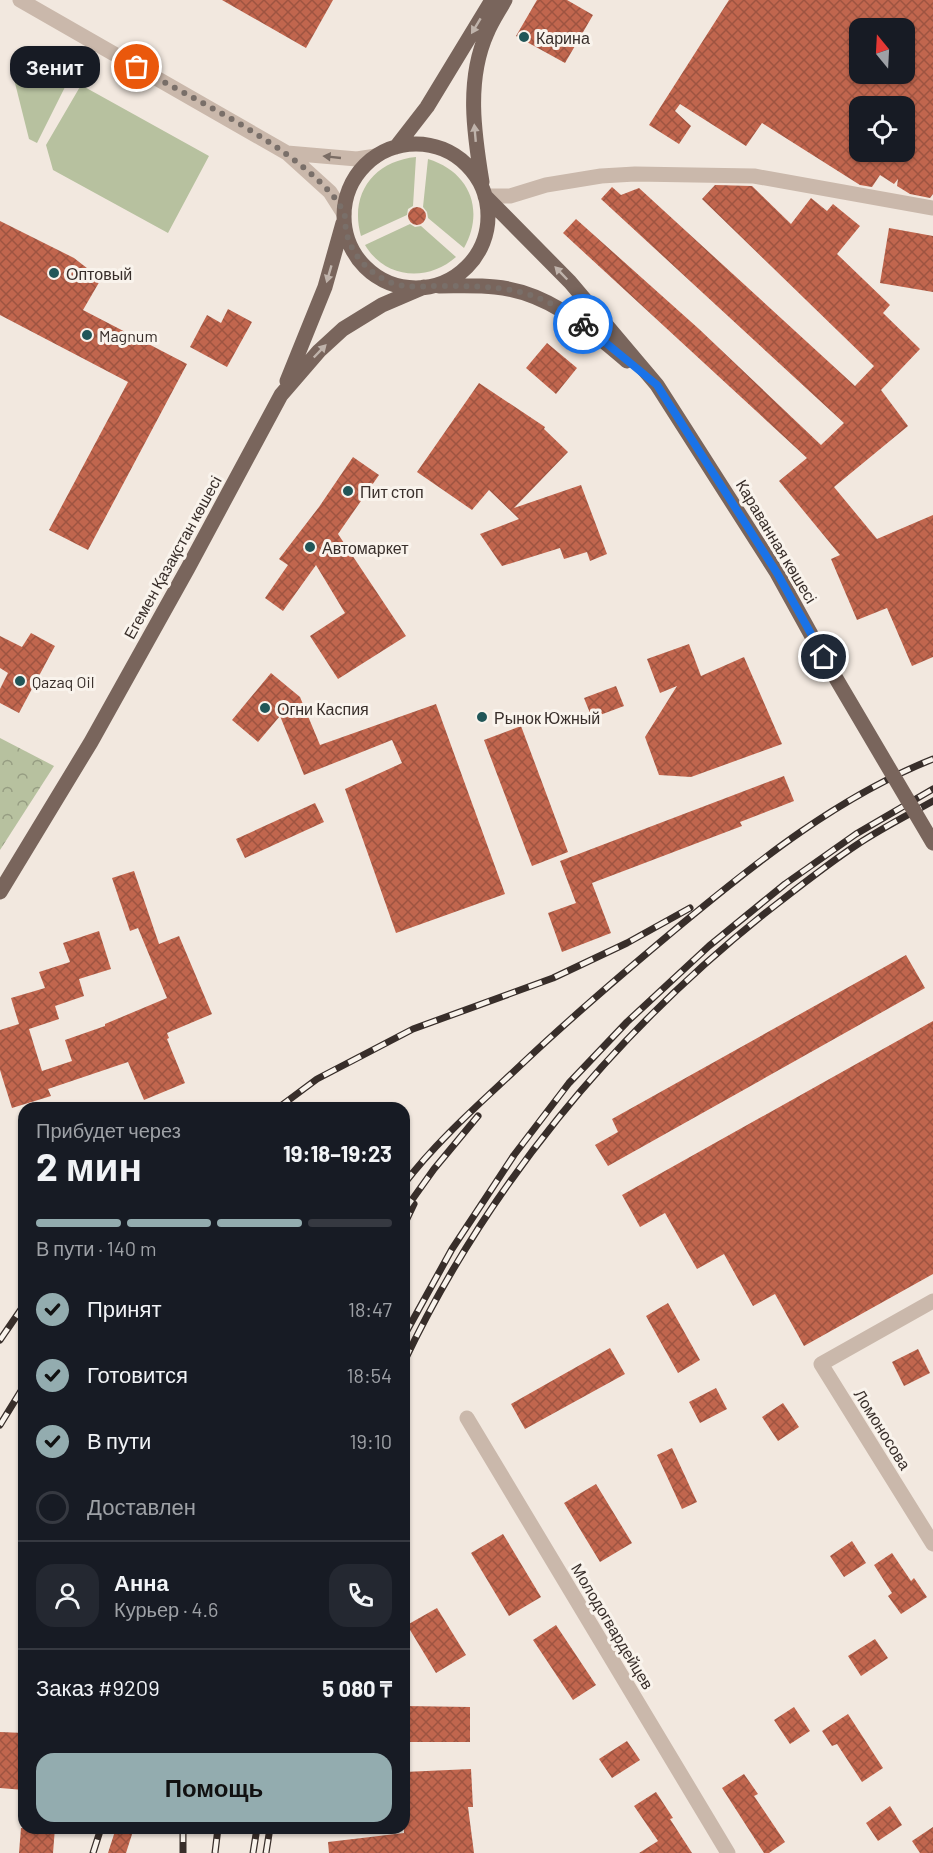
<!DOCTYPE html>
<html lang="ru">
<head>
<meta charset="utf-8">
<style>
	:root { --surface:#171b24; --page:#242831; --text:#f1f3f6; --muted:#9ea1a6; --line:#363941; --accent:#93acaf }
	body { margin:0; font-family:Barlow,sans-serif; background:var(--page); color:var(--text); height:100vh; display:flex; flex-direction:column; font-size:22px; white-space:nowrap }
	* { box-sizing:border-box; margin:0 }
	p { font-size:20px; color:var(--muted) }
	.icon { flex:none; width:33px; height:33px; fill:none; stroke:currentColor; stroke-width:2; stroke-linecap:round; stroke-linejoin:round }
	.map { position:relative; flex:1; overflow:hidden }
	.sheet { position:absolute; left:18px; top:1102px; width:392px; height:732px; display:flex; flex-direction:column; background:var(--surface); border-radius:18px; box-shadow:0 2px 4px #0004 }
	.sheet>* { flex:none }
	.needle { width:39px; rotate:342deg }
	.fabs { position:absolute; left:849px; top:18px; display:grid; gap:12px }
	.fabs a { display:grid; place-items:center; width:66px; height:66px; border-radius:12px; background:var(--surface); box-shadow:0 2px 4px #0004; font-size:30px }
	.pin { position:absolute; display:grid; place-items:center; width:51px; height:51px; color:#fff; margin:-26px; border:3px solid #fff; border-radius:50%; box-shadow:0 2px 6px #0007 }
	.courier { position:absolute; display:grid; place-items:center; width:60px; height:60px; margin:-30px; border:4px solid #1a73e8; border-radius:50%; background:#fff; color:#222; box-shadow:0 2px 8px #0007 }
	.bubble { position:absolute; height:42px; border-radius:18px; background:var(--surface); box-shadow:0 2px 4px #0004; font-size:20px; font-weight:700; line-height:42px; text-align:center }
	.headline em { font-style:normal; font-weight:700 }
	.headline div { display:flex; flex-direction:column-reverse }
	.headline { display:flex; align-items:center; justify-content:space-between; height:102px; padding:0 18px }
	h1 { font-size:39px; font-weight:700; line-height:45px }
	.bar { display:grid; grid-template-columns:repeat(4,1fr); gap:9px 6px; align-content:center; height:72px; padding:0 18px }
	.bar i { height:8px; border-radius:4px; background:var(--line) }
	.bar .on { background:var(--accent) }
	.bar p { grid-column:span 4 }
	.line { display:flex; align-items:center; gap:15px; padding:0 18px; border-top:2px solid var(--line) }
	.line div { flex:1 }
	.round { display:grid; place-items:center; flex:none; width:63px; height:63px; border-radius:18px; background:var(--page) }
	ol { padding:0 18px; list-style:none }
	li { display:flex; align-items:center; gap:18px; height:66px }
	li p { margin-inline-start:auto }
	li .icon { padding:6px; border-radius:50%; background:var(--accent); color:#111; stroke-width:4 }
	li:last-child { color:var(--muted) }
	li i { width:33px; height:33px; border:3px solid var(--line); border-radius:50% }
	.primary-button { display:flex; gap:12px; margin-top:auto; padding:12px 18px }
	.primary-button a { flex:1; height:69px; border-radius:18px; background:var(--accent); color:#111; font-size:24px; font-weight:700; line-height:69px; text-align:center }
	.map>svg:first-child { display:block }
</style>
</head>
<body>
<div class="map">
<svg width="933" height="1853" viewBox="0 0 933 1853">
	<defs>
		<pattern id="forest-crowns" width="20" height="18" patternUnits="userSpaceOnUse" patternTransform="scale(1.5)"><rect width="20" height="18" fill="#b7c19f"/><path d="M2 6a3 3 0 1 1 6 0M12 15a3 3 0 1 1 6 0" fill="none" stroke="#969d82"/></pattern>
		<pattern id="building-cross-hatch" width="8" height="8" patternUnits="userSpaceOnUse" patternTransform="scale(1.5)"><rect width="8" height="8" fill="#c1664e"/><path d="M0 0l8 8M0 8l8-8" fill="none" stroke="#9e5441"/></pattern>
	</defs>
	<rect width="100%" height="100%" fill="#f2e8df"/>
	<path fill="#b7c19f" d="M23 51 70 77 37 143 29 139 12 71Z
		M81 85 209 156 168 233 53 170 46 145Z
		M416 157 413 206 408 209 407 215 361 236C349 194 374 161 416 157Z
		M428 159C470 172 485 210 464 248L428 218 427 212 423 207Z
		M410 224 415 227 421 226 456 257C428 282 385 279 365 245Z"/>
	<path fill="url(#forest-crowns)" d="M0 738 54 766 0 850Z"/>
	<path fill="url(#building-cross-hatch)" fill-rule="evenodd" d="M222 0H333L306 48Z
		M537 0H567L593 15 565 63 516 36Z
		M729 0H933V194L930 198 910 194 897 186 898 179 894 184 880 175 872 187 860 185 762 123 746 146 680 104 675 111 691 126 679 144 649 125ZM860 28H904V74H860ZM860 106H904V152H860Z
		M715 185 752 186 791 224 811 198 827 211 833 204 860 226 837 254 890 305 883 313 920 349 881 390 908 426 834 487 877 539 933 515V657L912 666 887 608 857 620 831 559 840 555 779 481 807 458 563 233 576 219 699 329 821 445 844 423 601 199 612 187 621 195 639 188 855 386 874 366 702 199Z
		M408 216a9 9 0 1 1 18 0a9 9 0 1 1-18 0Z
		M0 221 74 258 101 279 83 310 187 364 88 550 49 530 128 382 0 315Z
		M889 228 933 236V292L880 283Z
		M228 309 252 322 227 367 190 347 207 315 221 323Z
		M547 343 577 368 556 394 526 368Z
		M479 383 545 427 544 429 568 452 514 508 581 485 607 554 590 561 587 552 564 559 560 548 502 566 480 534 519 519 489 490 472 510 417 472Z
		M353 457 379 475 338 534 406 636 338 679 310 636 345 613 316 565 283 611 265 598 288 565 279 559 319 507Z
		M31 633 55 646 19 713 0 703V689L8 673 0 668V636L22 647Z
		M689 644 701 676 744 657 782 744 691 777 659 775 645 737 677 686 660 693 647 659Z
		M271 673 300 697 320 745 436 704 505 894 396 933 345 789 402 763 392 740 304 775 280 716 258 742 232 720Z
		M616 686 624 706 592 718 584 698Z
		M521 726 568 852 532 866 484 740Z
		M784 776 794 801 740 822 742 826 592 883 611 933 562 952 548 913 576 903 560 861Z
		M315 803 324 822 245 858 236 839Z
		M134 871 159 944 179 936 212 1014 167 1033 169 1038 167 1039 185 1083 144 1100 128 1062 48 1089 51 1096 12 1108 0 1070V1030L19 1024 11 998 45 988 39 972 70 962 63 943 99 931 111 969 79 979 84 996 55 1006 59 1019 29 1029 42 1071 72 1061 65 1040 105 1026V1024L167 998 138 928 130 931 112 878Z
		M906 955 925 988 608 1166 595 1145 618 1132 612 1119Z
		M933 1021V1274L804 1346 775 1294 753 1306 724 1254 697 1269 665 1213 640 1227 622 1195Z
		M668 1303 700 1360 678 1373 646 1316Z
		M610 1348 625 1374 525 1429 511 1404Z
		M918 1349 930 1373 904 1386 892 1362Z
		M716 1388 727 1409 700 1423 689 1402Z
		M783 1403 799 1427 778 1441 762 1417Z
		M672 1448 697 1502 682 1509 657 1455Z
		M596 1484 632 1543 600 1562 564 1503Z
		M503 1534 541 1597 509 1616 471 1553Z
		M852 1541 866 1563 844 1577 830 1556Z
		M892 1553 911 1581 914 1578 927 1597 901 1614 888 1596 892 1593 874 1565Z
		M437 1608 466 1655 436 1673 407 1625Z
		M556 1625 596 1685 573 1700 533 1640Z
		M875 1639 888 1658 861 1676 848 1656Z
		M404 1706 470 1707V1742H404Z
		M794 1707 810 1731 790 1744 774 1720Z
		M848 1714 883 1768 862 1782 837 1744 832 1746 822 1731Z
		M0 1732 24 1733V1790L0 1788Z
		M627 1741 640 1760 612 1778 599 1759Z
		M471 1769 473 1807H468L474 1853H329L328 1842 404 1833V1772Z
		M744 1774 758 1794 754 1796 785 1842 769 1853H764L722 1788Z
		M656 1792 673 1818 670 1819 692 1853H639L658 1841 634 1806Z
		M890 1806 902 1825 878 1841 866 1823Z
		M933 1827V1853H920L912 1841Z
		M21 1828H55L53 1853H19Z
		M116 1828H134L126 1853H108Z"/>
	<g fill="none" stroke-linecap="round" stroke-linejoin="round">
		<path stroke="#cab8ab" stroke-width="15" d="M20 0 287 153 330 192 344 214
			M287 153 357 159 376 156
			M485 196H510L546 185 601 176 635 174 754 176 933 208
			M933 1301 821 1364 933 1544
			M467 1418 728 1853"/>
		<path stroke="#79655c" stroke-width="15" d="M344 216a72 72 0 1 1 144 0a72 72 0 1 1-144 0Z
			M396 147 427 107 492 0
			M482 182C474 133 466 80 487 33 492 21 499 11 505 0
			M485 196 570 282 657 385 777 573 824 658
			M439 286C458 286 477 285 495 287 549 292 588 328 627 361
			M287 381 325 287 343 223
			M0 892 91 742 188 568 281 395 319 351 343 329 382 305 424 287"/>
		<defs>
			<path id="rail" d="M278 1108 317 1079 413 1029 553 978 627 943 690 908
				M404 1184C439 1138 484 1100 525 1061 576 1013 629 968 683 923 759 860 840 796 933 759
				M404 1211 434 1169 478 1116
				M404 1225 414 1204
				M404 1336 452 1249 514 1155 569 1083 627 1022 709 946 785 884 856 834 933 789
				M0 1340 24 1305
				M404 1362C487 1187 613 1035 764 914 795 890 826 865 858 844 882 828 908 815 933 801
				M0 1425 24 1386
				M183 1828V1853
				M93 1853 101 1828
				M215 1853 218 1828
				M253 1853 257 1828
				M266 1853 270 1828"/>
		</defs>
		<use href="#rail" stroke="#382e2a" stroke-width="7"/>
		<use href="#rail" stroke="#f9f3ec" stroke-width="4.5" stroke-dasharray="14" stroke-linecap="butt"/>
		<path stroke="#79655c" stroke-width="15" d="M824 658 933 843"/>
	</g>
	<defs><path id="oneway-solid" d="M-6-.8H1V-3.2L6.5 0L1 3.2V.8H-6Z" transform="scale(1.5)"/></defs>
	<g fill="#bfb3ab">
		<use href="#oneway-solid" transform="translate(476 26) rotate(121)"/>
		<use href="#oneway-solid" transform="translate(475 133) rotate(-95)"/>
		<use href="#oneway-solid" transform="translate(561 273) rotate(-134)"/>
		<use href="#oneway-solid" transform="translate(329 274) rotate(106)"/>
		<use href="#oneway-solid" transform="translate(320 351) rotate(-46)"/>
	</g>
	<use fill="#7a6c64" href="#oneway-solid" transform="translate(332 157) rotate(-174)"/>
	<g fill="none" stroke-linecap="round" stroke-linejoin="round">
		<path stroke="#796f69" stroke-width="6" stroke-dasharray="0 10.8" d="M137 67C200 103 278 138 328 190 334 196 340 205 344 213 346 218 345 225 346 231 350 250 363 267 380 277 400 290 419 286 441 286 499 286 535 287 583 324"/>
		<path stroke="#1a73e8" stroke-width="8" d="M583 324 657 385 777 573 824 657"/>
	</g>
	<g fill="#215658" stroke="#f9f3ec" stroke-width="2">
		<circle cx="524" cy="37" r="6"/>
		<circle cx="54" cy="273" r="6"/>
		<circle cx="87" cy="335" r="6"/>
		<circle cx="348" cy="491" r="6"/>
		<circle cx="310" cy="547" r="6"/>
		<circle cx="20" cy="681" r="6"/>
		<circle cx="265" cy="708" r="6"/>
		<circle cx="482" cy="717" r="6"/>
	</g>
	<g text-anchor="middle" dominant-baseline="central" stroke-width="6" stroke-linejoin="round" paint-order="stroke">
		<g font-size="16" fill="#382e2a" stroke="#f9f3ec" text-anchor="start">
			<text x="536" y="37">Карина</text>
			<text x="66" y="273">Оптовый</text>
			<text x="99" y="335">Magnum</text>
			<text x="360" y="491">Пит стоп</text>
			<text x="322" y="547">Автомаркет</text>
			<text x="32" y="681">Qazaq Oil</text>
			<text x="277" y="708">Огни Каспия</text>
			<text x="494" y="717">Рынок Южный</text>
		</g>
		<g font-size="16" fill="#382e2a" stroke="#f9f3ec">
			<text transform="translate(777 541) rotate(59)">Караванная көшесі</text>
			<text transform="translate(172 557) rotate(-61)">Егемен Қазақстан көшесі</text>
			<text transform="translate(883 1429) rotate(58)">Ломоносова</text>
			<text transform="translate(613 1626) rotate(59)">Молодогвардейцев</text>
		</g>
	</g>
</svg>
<div class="fabs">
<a><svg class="needle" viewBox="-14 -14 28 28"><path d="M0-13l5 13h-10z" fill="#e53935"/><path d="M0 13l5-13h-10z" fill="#9ea1a6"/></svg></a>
<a><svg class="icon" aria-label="locate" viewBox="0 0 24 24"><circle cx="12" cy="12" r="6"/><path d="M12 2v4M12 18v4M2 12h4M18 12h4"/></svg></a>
</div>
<div class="pin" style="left:137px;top:67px;background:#ea580c"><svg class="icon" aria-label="bag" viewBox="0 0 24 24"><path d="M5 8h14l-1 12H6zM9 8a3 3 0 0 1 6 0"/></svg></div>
<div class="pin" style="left:824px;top:657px;background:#1f2937"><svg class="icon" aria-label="home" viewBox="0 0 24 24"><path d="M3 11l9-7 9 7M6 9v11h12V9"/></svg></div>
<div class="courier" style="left:583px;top:324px"><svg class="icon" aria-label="bike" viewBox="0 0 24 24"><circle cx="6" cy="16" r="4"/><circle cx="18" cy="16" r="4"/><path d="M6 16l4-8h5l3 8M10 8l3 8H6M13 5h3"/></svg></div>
<div class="bubble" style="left:10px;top:46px;width:90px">Зенит</div>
<section class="sheet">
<div class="headline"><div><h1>2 мин</h1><p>Прибудет через</p></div><em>19:18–19:23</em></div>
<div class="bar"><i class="on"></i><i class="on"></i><i class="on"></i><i></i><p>В пути · 140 m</p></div>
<ol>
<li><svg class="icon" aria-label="check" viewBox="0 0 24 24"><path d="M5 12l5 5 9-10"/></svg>Принят<p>18:47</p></li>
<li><svg class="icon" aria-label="check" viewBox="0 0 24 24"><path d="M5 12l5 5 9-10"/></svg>Готовится<p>18:54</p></li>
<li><svg class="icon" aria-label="check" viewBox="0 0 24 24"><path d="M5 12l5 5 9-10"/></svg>В пути<p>19:10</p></li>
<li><i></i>Доставлен</li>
</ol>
<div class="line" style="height:108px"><a class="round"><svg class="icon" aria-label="person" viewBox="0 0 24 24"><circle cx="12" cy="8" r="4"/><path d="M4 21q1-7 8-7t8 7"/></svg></a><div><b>Анна</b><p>Курьер · 4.6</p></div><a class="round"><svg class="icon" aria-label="phone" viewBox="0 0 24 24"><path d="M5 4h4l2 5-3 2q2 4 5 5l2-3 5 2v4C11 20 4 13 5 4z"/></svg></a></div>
<div class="line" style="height:78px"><div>Заказ #9209</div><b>5 080 ₸</b></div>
<div class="primary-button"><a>Помощь</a></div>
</section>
</div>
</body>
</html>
